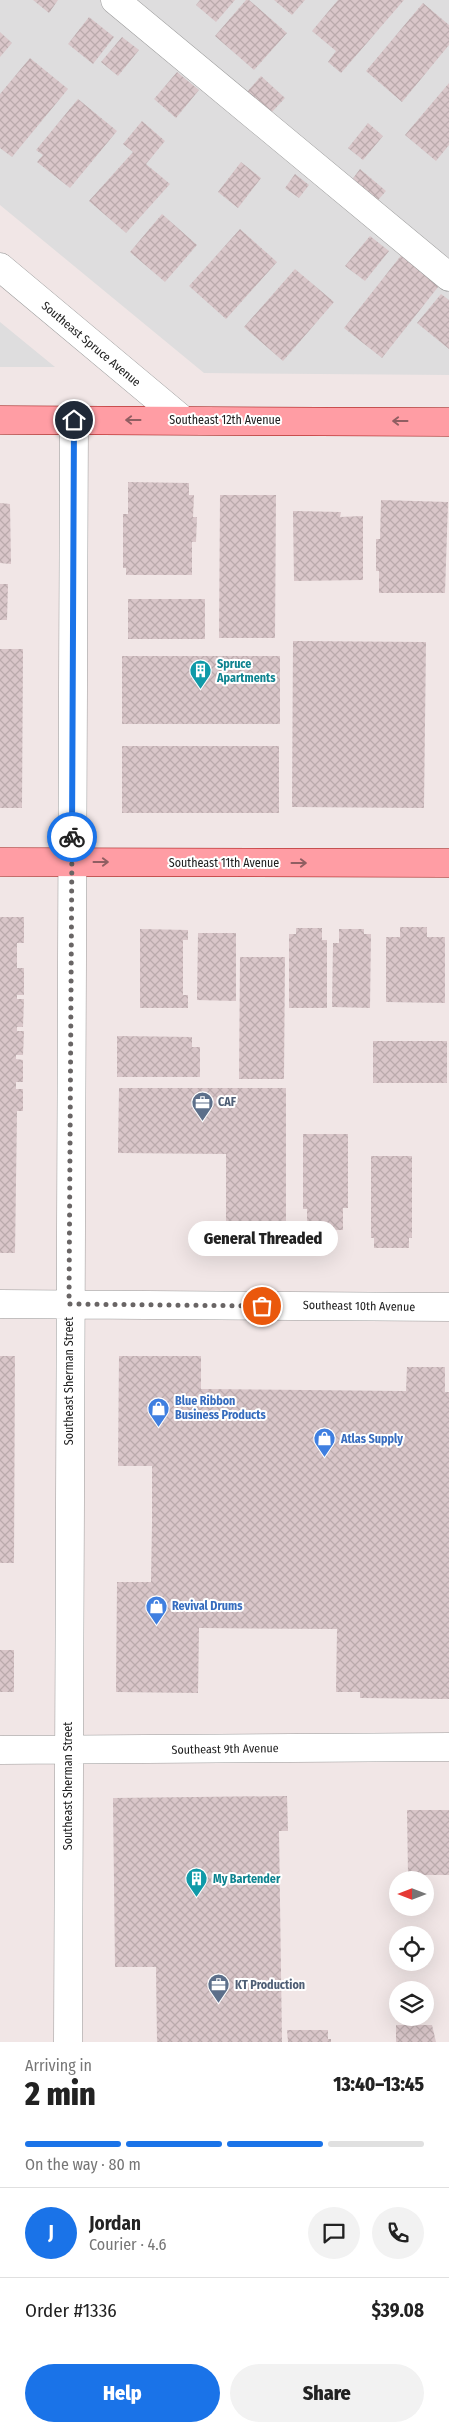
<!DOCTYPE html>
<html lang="en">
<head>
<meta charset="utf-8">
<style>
	:root { --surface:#fff; --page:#f2f2f2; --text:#222; --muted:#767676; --line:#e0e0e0; --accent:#1a73e8 }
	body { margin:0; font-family:"Fira Sans Condensed",sans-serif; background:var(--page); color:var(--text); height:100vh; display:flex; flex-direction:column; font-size:19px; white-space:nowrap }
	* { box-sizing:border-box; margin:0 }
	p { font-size:16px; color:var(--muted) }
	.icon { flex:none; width:28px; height:28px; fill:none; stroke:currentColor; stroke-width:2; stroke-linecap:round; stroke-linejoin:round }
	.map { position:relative; height:2042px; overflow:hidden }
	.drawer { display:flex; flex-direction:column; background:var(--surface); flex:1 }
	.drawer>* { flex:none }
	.needle { width:32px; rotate:270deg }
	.buttons { position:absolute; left:389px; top:1871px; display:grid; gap:10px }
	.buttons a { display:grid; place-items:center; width:45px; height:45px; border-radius:50%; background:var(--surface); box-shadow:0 5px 20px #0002; font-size:25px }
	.pin { position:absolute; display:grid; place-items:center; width:42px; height:42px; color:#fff; margin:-21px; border:2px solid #fff; border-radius:50%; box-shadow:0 1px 5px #0007 }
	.courier { position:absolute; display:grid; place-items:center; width:50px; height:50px; margin:-25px; border:4px solid #1a73e8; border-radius:50%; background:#fff; color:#222; box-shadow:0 1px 6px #0007 }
	.bubble { position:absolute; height:35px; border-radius:18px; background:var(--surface); box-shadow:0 5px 20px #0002; font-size:16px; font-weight:800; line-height:35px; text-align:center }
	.headline em { font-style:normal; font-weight:800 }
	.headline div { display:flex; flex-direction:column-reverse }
	.headline { display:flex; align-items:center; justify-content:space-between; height:85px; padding:0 25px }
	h1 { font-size:32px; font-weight:800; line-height:38px }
	.bar { display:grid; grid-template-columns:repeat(4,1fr); gap:8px 5px; align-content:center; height:60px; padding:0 25px }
	.bar i { height:6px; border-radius:4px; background:var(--line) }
	.bar .active { background:var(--accent) }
	.bar p { grid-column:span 4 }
	.line { display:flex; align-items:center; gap:12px; padding:0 25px; border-top:1px solid var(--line) }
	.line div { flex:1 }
	.round { display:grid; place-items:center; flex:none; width:52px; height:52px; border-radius:26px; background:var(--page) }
	.action { display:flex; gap:10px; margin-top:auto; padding:10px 25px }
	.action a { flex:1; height:58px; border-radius:30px; background:var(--accent); color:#fff; font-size:20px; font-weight:800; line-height:58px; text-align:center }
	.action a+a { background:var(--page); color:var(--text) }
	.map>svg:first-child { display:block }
</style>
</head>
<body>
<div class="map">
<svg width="449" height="2042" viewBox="0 0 449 2042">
	<defs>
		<pattern id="building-cross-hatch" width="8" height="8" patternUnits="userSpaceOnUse" patternTransform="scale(1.25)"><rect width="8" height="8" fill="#d9c6c9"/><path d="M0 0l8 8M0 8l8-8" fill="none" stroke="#baaaac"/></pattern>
	</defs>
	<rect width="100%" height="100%" fill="#f1e6e6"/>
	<path fill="#deddde" d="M0 0H100L449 289V375L204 373 0 205Z
		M131 0H449V264Z
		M0 322 55 367H0Z"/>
	<path fill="url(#building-cross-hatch)" d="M33 0H58L49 13Z
		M200 0H235L216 22 196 5Z
		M246 0H249L287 33 254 70 215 36Z
		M274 0H305L292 15Z
		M338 0H404L341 73 328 62 336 51 312 31Z
		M423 3 449 25V45L402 102 366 71Z
		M89 17 114 37 93 64 68 44Z
		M0 32 12 43 0 57Z
		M122 37 139 50 118 76 101 62Z
		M30 58 68 89 12 157 0 148V94Z
		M177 72 199 90 176 118 154 99Z
		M261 76 285 98 271 113 247 92Z
		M449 83V145L436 161 405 135Z
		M78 99 117 131 70 188 37 162 43 155 36 150Z
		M142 121 165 141 146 164 170 184 126 233 89 201 133 152 123 144Z
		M368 123 383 136 363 160 348 148Z
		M241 162 261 178 238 208 218 192Z
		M360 169 386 191 373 206 348 185Z
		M295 174 309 185 299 198 285 188Z
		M162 214 197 245 165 282 130 252Z
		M240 229 277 262 226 319 189 286Z
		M370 236 389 251 365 281 345 266Z
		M403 253 442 282 382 358 344 328Z
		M295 269 334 302 283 361 244 327Z
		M441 294 449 300V349L417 323Z
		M128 482 189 483V495H194L193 517H197L196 542H192V575H126V568H123V514H128Z
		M220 495H276L275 638H219Z
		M381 500 448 502 445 593H379V571H376V539H380Z
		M0 503 10 504 11 564 0 563Z
		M293 511 341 512 340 517 363 516V580L294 581Z
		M0 584H8L7 620H0Z
		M128 599H205V639H128Z
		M293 641 426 642 424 808 292 807Z
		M0 649H23L22 808H0Z
		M122 656H280V724H122Z
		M122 746H279V813H122Z
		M0 917H24V943H17V968H24V995H17V999H24L23 1027H17V1031H24L23 1055H16V1059L23 1060V1082H16V1089H23V1111H17L15 1253H0Z
		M400 927H427V937H445V1003L386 1002V937H400Z
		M296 928H322V940H327V1008H289V934H296Z
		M140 929 188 930V940H183V995H188V1008H140Z
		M339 929H364V934H371L370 1008 332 1007 333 943H339Z
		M198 933H236V1001L197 1000Z
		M240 957H285L284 1079H239Z
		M117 1036 192 1037V1047H200V1077H117Z
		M373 1041H447V1083H373Z
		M119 1088H286V1255L226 1254V1154L118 1153Z
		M303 1134H348V1208H343V1230H307V1209H303Z
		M371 1156H412V1238H409V1248H374V1238H371Z
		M0 1356H15L14 1563H0Z
		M119 1356H201V1389L406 1391 407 1367H445V1392H449V1699L360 1698V1692H336L337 1629 199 1628 198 1693 116 1692 117 1582H151L152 1523V1466H118Z
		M0 1650H14V1692H0Z
		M287 1796 288 1831H279L282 2042H157L156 1967H115L113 1798Z
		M407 1810H449V1875H408Z
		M396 2025H432L436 2042H396Z
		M287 2030H328V2039H331V2042H288Z"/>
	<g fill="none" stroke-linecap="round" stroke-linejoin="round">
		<defs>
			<path id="minor" d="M115 0 449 277
				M0 267 183 420
				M0 1304 449 1307
				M0 1750 449 1747
				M68 2042 74 420"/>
			<path id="major" d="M0 420 449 422
				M0 862 449 863"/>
		</defs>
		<use href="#minor" stroke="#9a9a9a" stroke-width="29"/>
		<use href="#major" stroke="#9c0500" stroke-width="29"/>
		<use href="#minor" stroke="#fff" stroke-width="28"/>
		<use href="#major" stroke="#ff9da4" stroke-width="28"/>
	</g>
	<defs><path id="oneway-shaft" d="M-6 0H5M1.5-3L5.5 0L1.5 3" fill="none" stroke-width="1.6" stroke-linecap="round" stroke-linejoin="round" transform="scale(1.25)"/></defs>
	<g stroke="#905e62">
		<use href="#oneway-shaft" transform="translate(133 420) rotate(180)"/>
		<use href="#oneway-shaft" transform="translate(400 421) rotate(-180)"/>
		<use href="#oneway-shaft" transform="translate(101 862)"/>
		<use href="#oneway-shaft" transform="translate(299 863)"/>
	</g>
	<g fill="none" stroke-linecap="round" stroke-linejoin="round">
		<path stroke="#696565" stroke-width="5" stroke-dasharray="0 9" d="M72 837 69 1304 262 1306"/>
		<path stroke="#1a73e8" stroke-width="6" d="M72 837 74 420"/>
	</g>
	<defs>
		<symbol id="building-pin" viewBox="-11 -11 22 30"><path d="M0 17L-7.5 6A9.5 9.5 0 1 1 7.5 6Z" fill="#0f9aa8" stroke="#fff"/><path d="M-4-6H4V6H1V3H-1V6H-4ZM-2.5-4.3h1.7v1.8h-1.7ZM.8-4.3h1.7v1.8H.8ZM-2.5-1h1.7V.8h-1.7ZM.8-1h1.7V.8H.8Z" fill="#fff"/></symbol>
		<symbol id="office-pin" viewBox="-11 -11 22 30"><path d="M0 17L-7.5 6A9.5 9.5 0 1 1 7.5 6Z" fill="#5c6f8a" stroke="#fff"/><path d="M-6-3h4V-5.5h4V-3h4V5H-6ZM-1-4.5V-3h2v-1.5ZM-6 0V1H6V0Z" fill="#fff"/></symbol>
		<symbol id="shop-pin" viewBox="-11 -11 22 30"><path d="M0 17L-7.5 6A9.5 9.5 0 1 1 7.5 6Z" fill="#3f7fe0" stroke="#fff"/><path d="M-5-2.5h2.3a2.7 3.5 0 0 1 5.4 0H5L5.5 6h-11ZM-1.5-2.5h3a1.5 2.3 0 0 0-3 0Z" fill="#fff"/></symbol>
	</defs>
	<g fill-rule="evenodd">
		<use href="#building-pin" x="188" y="658" width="25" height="34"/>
		<use href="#office-pin" x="190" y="1090" width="25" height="34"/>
		<use href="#shop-pin" x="146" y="1396" width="25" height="34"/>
		<use href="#shop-pin" x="312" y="1426" width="25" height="34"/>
		<use href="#shop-pin" x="144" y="1594" width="25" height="34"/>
		<use href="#building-pin" x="184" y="1866" width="25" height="34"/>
		<use href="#office-pin" x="206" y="1972" width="25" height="34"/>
	</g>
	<g text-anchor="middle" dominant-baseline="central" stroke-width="4" stroke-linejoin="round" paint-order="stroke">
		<g font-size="12" fill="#202020" stroke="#fff">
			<text transform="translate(91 344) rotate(40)">Southeast Spruce Avenue</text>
			<text x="225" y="420">Southeast 12th Avenue</text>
			<text x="224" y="863">Southeast 11th Avenue</text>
			<text transform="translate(359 1306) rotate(1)">Southeast 10th Avenue</text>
			<text transform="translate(69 1381) rotate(-90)">Southeast Sherman Street</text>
			<text transform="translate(225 1749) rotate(-1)">Southeast 9th Avenue</text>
			<text transform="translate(68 1786) rotate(-90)">Southeast Sherman Street</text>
		</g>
		<g font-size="12" font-weight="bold" fill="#0d838f" stroke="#fff" text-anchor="start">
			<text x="217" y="664">Spruce<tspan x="217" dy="14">Apartments</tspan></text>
			<text x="213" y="1879">My Bartender</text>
		</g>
		<g font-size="12" font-weight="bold" fill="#4e5e75" stroke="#fff" text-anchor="start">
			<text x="218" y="1102">CAF</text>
			<text x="235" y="1985">KT Production</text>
		</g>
		<g font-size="12" font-weight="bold" fill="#366cbe" stroke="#fff" text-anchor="start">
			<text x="175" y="1401">Blue Ribbon<tspan x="175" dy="14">Business Products</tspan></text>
			<text x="341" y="1439">Atlas Supply</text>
			<text x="172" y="1606">Revival Drums</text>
		</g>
	</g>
</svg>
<div class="buttons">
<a><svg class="needle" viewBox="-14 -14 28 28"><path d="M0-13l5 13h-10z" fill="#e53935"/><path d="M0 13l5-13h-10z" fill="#767676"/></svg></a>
<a><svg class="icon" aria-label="locate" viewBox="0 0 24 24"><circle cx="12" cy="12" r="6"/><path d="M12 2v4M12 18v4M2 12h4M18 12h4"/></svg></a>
<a><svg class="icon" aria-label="layers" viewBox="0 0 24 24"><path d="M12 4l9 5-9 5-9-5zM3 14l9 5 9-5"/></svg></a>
</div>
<div class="pin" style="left:262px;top:1306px;background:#ea580c"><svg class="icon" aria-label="bag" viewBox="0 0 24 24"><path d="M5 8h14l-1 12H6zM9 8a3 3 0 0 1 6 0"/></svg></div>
<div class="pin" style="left:74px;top:420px;background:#1f2937"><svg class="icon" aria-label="home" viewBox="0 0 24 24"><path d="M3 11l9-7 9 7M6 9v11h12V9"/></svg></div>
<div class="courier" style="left:72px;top:837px"><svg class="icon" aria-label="bike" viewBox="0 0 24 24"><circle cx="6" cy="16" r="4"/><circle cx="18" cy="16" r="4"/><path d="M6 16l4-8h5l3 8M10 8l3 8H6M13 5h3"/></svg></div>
<div class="bubble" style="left:188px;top:1221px;width:150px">General Threaded</div>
</div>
<section class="drawer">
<div class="headline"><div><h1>2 min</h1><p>Arriving in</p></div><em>13:40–13:45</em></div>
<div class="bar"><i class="active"></i><i class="active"></i><i class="active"></i><i></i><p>On the way · 80 m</p></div>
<div class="line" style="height:90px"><b class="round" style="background:var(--accent);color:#fff">J</b><div><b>Jordan</b><p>Courier · 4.6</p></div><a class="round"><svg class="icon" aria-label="chat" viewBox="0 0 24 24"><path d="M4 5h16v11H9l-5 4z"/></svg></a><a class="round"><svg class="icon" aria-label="phone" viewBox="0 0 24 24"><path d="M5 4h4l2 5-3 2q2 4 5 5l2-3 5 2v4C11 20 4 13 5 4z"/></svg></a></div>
<div class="line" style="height:65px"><div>Order #1336</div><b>$39.08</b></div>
<div class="action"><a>Help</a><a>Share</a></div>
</section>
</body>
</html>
